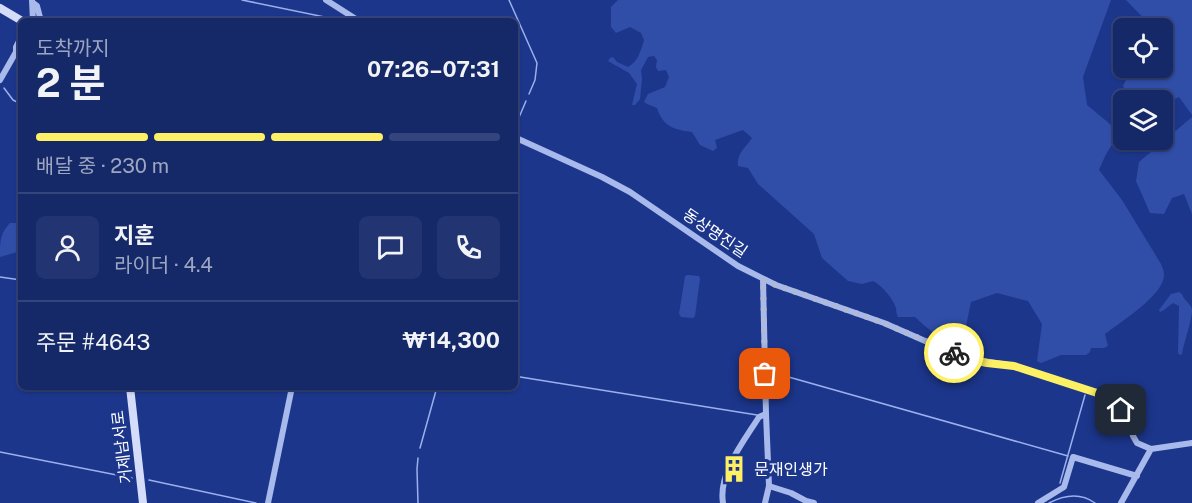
<!DOCTYPE html>
<html lang="ko">
<head>
<meta charset="utf-8">
<style>
	:root { --surface:#152868; --page:#223471; --text:#f1f3f6; --muted:#9da6c0; --line:#34447c; --accent:#fdf065 }
	body { margin:0; font-family:"Public Sans","Noto Sans KR",sans-serif; background:var(--page); color:var(--text); height:100vh; display:flex; flex-direction:column; font-size:22px; white-space:nowrap }
	* { box-sizing:border-box; margin:0 }
	p { font-size:20px; color:var(--muted) }
	.icon { flex:none; width:33px; height:33px; fill:none; stroke:currentColor; stroke-width:2; stroke-linecap:round; stroke-linejoin:round }
	.map { position:relative; flex:1; overflow:hidden }
	.panel { position:absolute; left:18px; top:18px; width:500px; height:372px; display:flex; flex-direction:column; background:var(--surface); border-radius:9px; box-shadow:0 2px 4px #0004,0 0 0 2px var(--line) }
	.panel>* { flex:none }
	.fabs { position:absolute; left:1113px; top:18px; display:grid; gap:12px }
	.fabs a { display:grid; place-items:center; width:60px; height:60px; border-radius:9px; background:var(--surface); box-shadow:0 2px 4px #0004,0 0 0 2px var(--line); font-size:30px }
	.pin { position:absolute; display:grid; place-items:center; width:51px; height:51px; color:#fff; margin:-26px; border-radius:12px; box-shadow:0 3px 9px #0006 }
	.courier { position:absolute; display:grid; place-items:center; width:60px; height:60px; margin:-30px; border:4px solid #fdf065; border-radius:50%; background:#fff; color:#222; box-shadow:0 2px 8px #0007 }
	.overview em { font-style:normal; font-weight:700 }
	.overview div { display:flex; flex-direction:column-reverse }
	.overview { display:flex; align-items:center; justify-content:space-between; height:102px; padding:0 18px }
	h1 { font-size:39px; font-weight:700; line-height:45px }
	.bar { display:grid; grid-template-columns:repeat(4,1fr); gap:9px 6px; align-content:center; height:72px; padding:0 18px }
	.bar i { height:8px; border-radius:4px; background:var(--line) }
	.bar .current { background:var(--accent) }
	.bar p { grid-column:span 4 }
	.line { display:flex; align-items:center; gap:15px; padding:0 18px; border-top:2px solid var(--line) }
	.line div { flex:1 }
	.round { display:grid; place-items:center; flex:none; width:63px; height:63px; border-radius:9px; background:var(--page) }
	.map>svg:first-child { display:block }
</style>
</head>
<body>
<div class="map">
<svg width="1192" height="503" viewBox="0 0 1192 503">
	<rect width="100%" height="100%" fill="#1c368b"/>
	<path fill="#304ea8" d="M618 0H1111L1083 77 1087 105 1110 124 1117 137 1106 154 1099 170 1122 200 1161 264C1162 267 1164 270 1164 274 1165 295 1120 322 1105 334L1108 346 1104 348H1091L1090 352 1086 355H1061L1041 363 1037 361 1042 324 1028 301 997 293 971 302 963 341C944 344 928 329 915 317H898C897 315 896 311 896 308 893 299 882 285 873 281L862 284 848 281 822 258 814 234 758 184 748 168 738 166C736 154 746 147 752 138L743 130 715 140 717 148 713 151 700 145 692 132C675 130 663 127 657 108L647 104 644 102 648 94 665 87 669 77 666 70 658 71 656 67 657 60 654 56 648 57 641 70 642 79 640 99 635 105H632L637 84 629 73 608 61 610 58 613 57 617 62 628 67C638 62 641 50 644 40L641 33 630 27 616 33 611 27V7Z
		M1126 0H1192V115L1179 97 1163 105 1162 100H1131L1123 86 1132 68H1162V28H1153Z
		M1192 117V214L1184 194 1172 198 1164 214 1150 213 1136 181 1139 162Z
		M10 223H21V249L17 252 0 257C0 241 0 234 10 223Z
		M688 275 699 276 700 279 695 316 693 318 681 317 679 314 685 276Z
		M1179 292 1182 294C1184 301 1191 303 1192 310 1192 320 1184 342 1182 354L1180 355 1178 353 1179 306 1173 303C1168 306 1165 310 1160 312L1159 310 1171 294Z"/>
	<g fill="none" stroke-linecap="round" stroke-linejoin="round">
		<path stroke="#9bb0ee" stroke-width="1.5" d="M242 0 344 21
			M509 0 537 63 535 80 529 94
			M4 88 13 100 21 104
			M514 129 526 101
			M0 277 21 280
			M771 372 1068 456
			M514 376 757 415
			M420 448 437 387
			M0 452 132 478
			M149 480 256 503
			M1060 483 1085 395
			M418 503 417 469 418 458
			M1049 503C1064 495 1080 492 1095 503"/>
		<path stroke="#a8b9ec" stroke-width="6" d="M32 0 33 21
			M326 0 359 21
			M33 3 37 6 41 21
			M16 51V47L21 37
			M0 80 16 52 21 47
			M514 137 602 177 630 192 738 266 776 285 884 323 964 358 1014 366 1113 398 1129 421 1133 436 1137 443 1151 449 1192 443
			M769 486 791 493 806 501 814 503
			M268 503 292 387
			M723 503C718 473 744 441 759 417L766 414 763 279
			M765 503 769 486 766 414
			M1038 503 1064 487 1073 457 1137 476
			M1121 503 1151 449"/>
		<path stroke="#d4dcf9" stroke-width="8" d="M0 8 22 21
			M130 387 143 503"/>
	</g>
	<g fill="none" stroke-linecap="round" stroke-linejoin="round">
		<path stroke="#b0b9d6" stroke-width="6" stroke-dasharray="0 10.8" d="M765 374 763 279 776 285 884 323 954 353"/>
		<path stroke="#fdf065" stroke-width="8" d="M954 353 964 358 987 363 1014 366 1094 392 1113 398 1121 410"/>
	</g>
	<defs>
		<symbol id="building-bare" viewBox="-9 -9 18 18"><path d="M-4-6H4V6H1V3H-1V6H-4ZM-2.5-4.3h1.7v1.8h-1.7ZM.8-4.3h1.7v1.8H.8ZM-2.5-1h1.7V.8h-1.7ZM.8-1h1.7V.8H.8Z" fill="#fdf065" stroke="#1c368b" stroke-width="2.5" paint-order="stroke"/></symbol>
	</defs>
	<g fill-rule="evenodd">
		<use href="#building-bare" x="715" y="450" width="38" height="38"/>
	</g>
	<g text-anchor="middle" dominant-baseline="central" stroke-width="6" stroke-linejoin="round" paint-order="stroke">
		<g font-size="16" fill="#fff" stroke="#1c368b">
			<text transform="translate(715 233) rotate(34)">동상명진길</text>
			<text transform="translate(122 447) rotate(-97)">거제남서로</text>
		</g>
		<g font-size="16" fill="#fff" stroke="#1c368b" text-anchor="start">
			<text x="754" y="469">문재인생가</text>
		</g>
	</g>
</svg>
<div class="fabs">
<a><svg class="icon" aria-label="locate" viewBox="0 0 24 24"><circle cx="12" cy="12" r="6"/><path d="M12 2v4M12 18v4M2 12h4M18 12h4"/></svg></a>
<a><svg class="icon" aria-label="layers" viewBox="0 0 24 24"><path d="M12 4l9 5-9 5-9-5zM3 14l9 5 9-5"/></svg></a>
</div>
<div class="pin" style="left:765px;top:374px;background:#ea580c"><svg class="icon" aria-label="bag" viewBox="0 0 24 24"><path d="M5 8h14l-1 12H6zM9 8a3 3 0 0 1 6 0"/></svg></div>
<div class="pin" style="left:1121px;top:410px;background:#1f2937"><svg class="icon" aria-label="home" viewBox="0 0 24 24"><path d="M3 11l9-7 9 7M6 9v11h12V9"/></svg></div>
<div class="courier" style="left:954px;top:353px"><svg class="icon" aria-label="bike" viewBox="0 0 24 24"><circle cx="6" cy="16" r="4"/><circle cx="18" cy="16" r="4"/><path d="M6 16l4-8h5l3 8M10 8l3 8H6M13 5h3"/></svg></div>
<section class="panel">
<div class="overview"><div><h1>2 분</h1><p>도착까지</p></div><em>07:26–07:31</em></div>
<div class="bar"><i class="current"></i><i class="current"></i><i class="current"></i><i></i><p>배달 중 · 230 m</p></div>
<div class="line" style="height:108px"><a class="round"><svg class="icon" aria-label="person" viewBox="0 0 24 24"><circle cx="12" cy="8" r="4"/><path d="M4 21q1-7 8-7t8 7"/></svg></a><div><b>지훈</b><p>라이더 · 4.4</p></div><a class="round"><svg class="icon" aria-label="chat" viewBox="0 0 24 24"><path d="M4 5h16v11H9l-5 4z"/></svg></a><a class="round"><svg class="icon" aria-label="phone" viewBox="0 0 24 24"><path d="M5 4h4l2 5-3 2q2 4 5 5l2-3 5 2v4C11 20 4 13 5 4z"/></svg></a></div>
<div class="line" style="height:78px"><div>주문 #4643</div><b>₩14,300</b></div>
</section>
</div>
</body>
</html>
